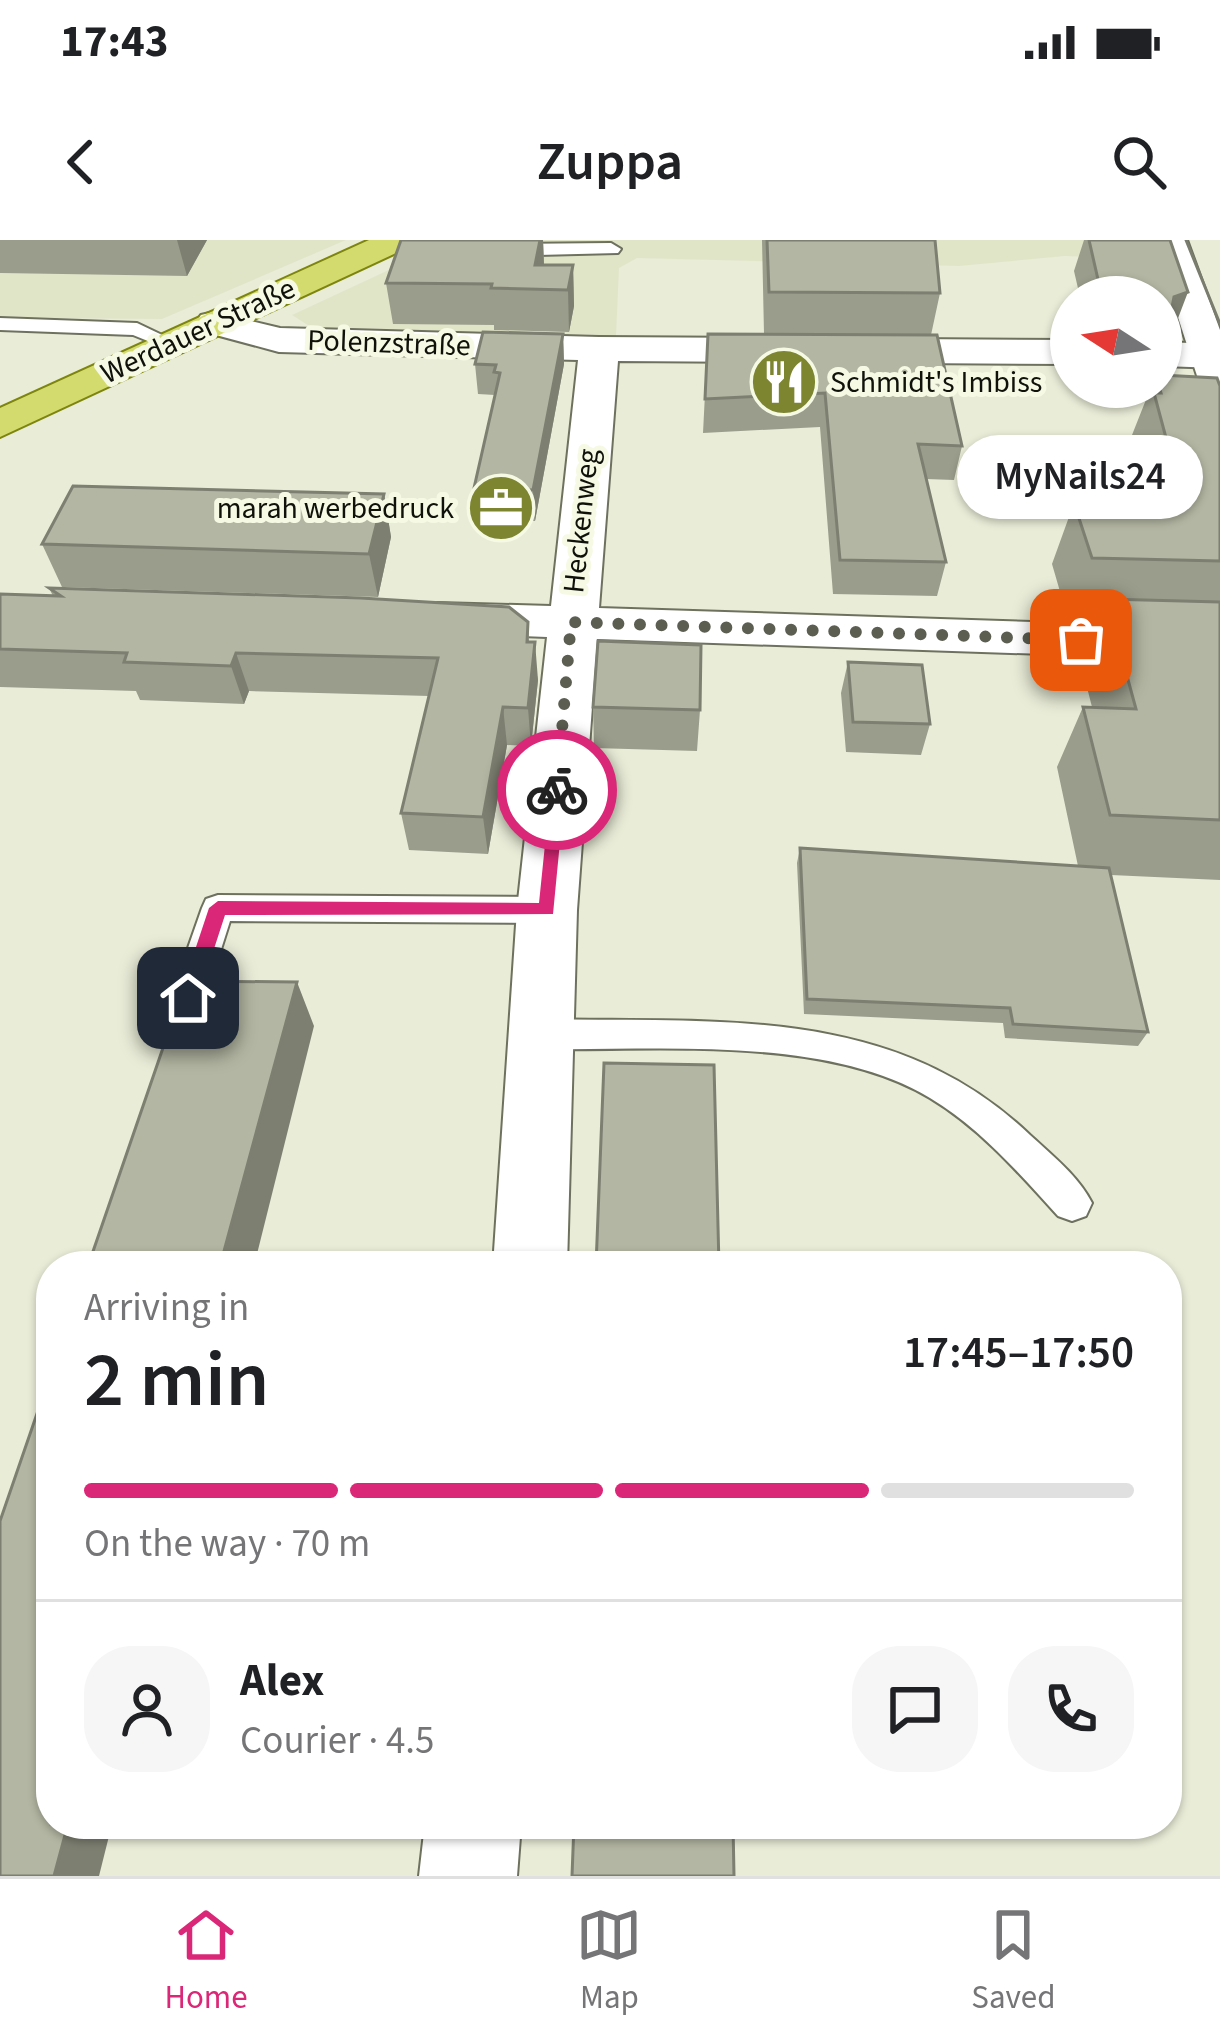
<!DOCTYPE html>
<html lang="en">
<head>
<meta charset="utf-8">
<style>
	:root { --surface:#fff; --page:#f6f6f6; --text:#202124; --muted:#757577; --line:#e0e0e0; --accent:#db2777 }
	body { margin:0; font-family:"Source Sans 3",sans-serif; background:var(--page); color:var(--text); height:100vh; display:flex; flex-direction:column; font-size:45px; white-space:nowrap }
	* { box-sizing:border-box; margin:0 }
	p { font-size:39px; color:var(--muted) }
	.icon { flex:none; width:66px; height:66px; fill:none; stroke:currentColor; stroke-width:2; stroke-linecap:round; stroke-linejoin:round }
	.map { position:relative; flex:1; overflow:hidden }
	.details { position:absolute; left:36px; top:1011px; width:1146px; height:588px; display:flex; flex-direction:column; background:var(--surface); border-radius:48px; box-shadow:0 3px 9px #0004 }
	.details>* { flex:none }
	.needle { width:78px; rotate:282deg }
	.fabs { position:absolute; left:1050px; top:36px; display:grid; gap:24px }
	.fabs a { display:grid; place-items:center; width:132px; height:132px; border-radius:50%; background:var(--surface); box-shadow:0 3px 9px #0004; font-size:60px }
	.pin { position:absolute; display:grid; place-items:center; width:102px; height:102px; color:#fff; margin:-51px; border-radius:24px; box-shadow:0 6px 18px #0006 }
	.courier { position:absolute; display:grid; place-items:center; width:120px; height:120px; margin:-60px; border:9px solid #db2777; border-radius:50%; background:#fff; color:#222; box-shadow:0 3px 15px #0007 }
	.bubble { position:absolute; height:84px; border-radius:42px; background:var(--surface); box-shadow:0 3px 9px #0004; font-size:39px; font-weight:600; line-height:84px; text-align:center }
	.head em { font-style:normal; font-weight:600 }
	.head div { display:flex; flex-direction:column-reverse }
	.head { display:flex; align-items:center; justify-content:space-between; height:204px; padding:0 48px }
	h1 { font-size:78px; font-weight:600; line-height:90px }
	.bar { display:grid; grid-template-columns:repeat(4,1fr); gap:18px 12px; align-content:center; height:144px; padding:0 48px }
	.bar i { height:15px; border-radius:9px; background:var(--line) }
	.bar .active { background:var(--accent) }
	.bar p { grid-column:span 4 }
	.line { display:flex; align-items:center; gap:30px; padding:0 48px; border-top:3px solid var(--line) }
	.line div { flex:1 }
	.round { display:grid; place-items:center; flex:none; width:126px; height:126px; border-radius:48px; background:var(--page) }
	.status { display:flex; justify-content:space-between; align-items:center; height:84px; padding:0 60px; background:var(--surface); direction:ltr }
	.status svg { height:33px; fill:currentColor }
	header { display:flex; justify-content:space-between; align-items:center; height:156px; padding:0 48px; background:var(--surface); font-size:54px; font-weight:600 }
	.tab-bar { display:flex; justify-content:space-around; align-items:center; height:168px; border-top:3px solid var(--line); background:var(--surface); font-size:33px; color:var(--muted) }
	.tab-bar a { display:grid; justify-items:center; gap:6px }
	.tab-bar .active { color:var(--accent) }
	.map>svg:first-child { display:block }
</style>
</head>
<body>
<div class="status"><b>17:43</b><svg viewBox="0 0 49 12"><path d="M0 12V9h3v3zM5 12V6h3v6zM10 12V3h3v9zM15 12V0h3v12zM26 1h20v11H26zM47 4h2v5h-2z"/></svg></div>
<header><svg class="icon" aria-label="back" viewBox="0 0 24 24"><path d="M15 5l-7 7 7 7"/></svg>Zuppa<svg class="icon" aria-label="search" viewBox="0 0 24 24"><circle cx="10" cy="10" r="6"/><path d="M15 15l6 6"/></svg></header>
<div class="map">
<svg width="1220" height="1636" viewBox="0 0 1220 1636">
	<rect width="100%" height="100%" fill="#e9ecd7"/>
	<path fill="#e1e5c8" d="M0 0H346L162 79 0 78Z
		M453 0H1145L1151 19 1065 16 959 26 637 18 619 28 616 96 314 89 292 75Z"/>
	<g fill="none" stroke-linecap="round" stroke-linejoin="round">
		<defs>
			<path id="lane" d="M611 3 621 9 618 13 498 16 488 10 498 4Z
				M0 78 137 83 181 104 170 110 133 95 0 90Z
				M218 655 547 657 559 661 563 670 559 679 547 683 230 681 197 785 191 795 179 800 167 795 161 785 202 668 206 659Z
				M542 779C718 783 893 764 1030 895 1052 915 1079 937 1092 963L1086 976 1072 981 1058 976C1019 933 980 888 930 858 825 795 661 811 542 809L529 804 524 794 529 784Z"/>
			<path id="street" d="M214 72 280 88 599 97 1071 100V124L618 121 599 368 1220 388V420L597 399 577 670 567 1026H493L517 670 547 397 438 393 421 389 413 378 421 367 438 363 551 366 578 120 279 112 201 91 195 83 201 75Z
				M1161 102 1220 104V128L1161 126Z
				M425 1584H521L517 1636H419Z"/>
			<path id="secondary" d="M1153 0H1187L1220 90V157L1206 154 1200 145Z"/>
			<path id="primary" d="M369 0H414L409 7 0 197V168Z"/>
		</defs>
		<use href="#lane" stroke="#6e715e" stroke-width="4"/>
		<use href="#street" stroke="#6e715e" stroke-width="4"/>
		<use href="#secondary" stroke="#6e715e" stroke-width="4"/>
		<use href="#primary" stroke="#7d850d" stroke-width="4"/>
		<use href="#lane" fill="#fff" fill-rule="evenodd"/>
		<use href="#street" fill="#fff" fill-rule="evenodd"/>
		<use href="#secondary" fill="#fff" fill-rule="evenodd"/>
		<use href="#primary" fill="#d4db6e" fill-rule="evenodd"/>
		<path stroke="#7a7c6e" stroke-width="3" d="M1186 0 1220 84"/>
	</g>
	<path fill="#9a9d8b" d="M0 0H207L187 36 0 33Z
		M543 0 544 25H573L574 66 569 92 494 90V85L393 84 386 43Z
		M762 0H935L940 53 931 95 962 206 954 240 926 239 946 322 937 356 833 354 820 187 703 193 708 94H764Z
		M1084 0H1170L1172 94 1161 98V57H1080L1074 31Z
		M563 94 564 124 535 281 477 279 474 248 495 155 478 154 475 124Z
		M1220 146V640L1111 635 1148 792 1138 806 1005 798 1003 783 804 774 797 623 800 608 1078 626 1057 527 1083 467H1092L1080 420 1097 380 1068 379 1052 324 1074 263 1142 264 1130 213 1134 203 1132 195 1151 147Z
		M384 254 391 297 378 357 62 347 42 304Z
		M49 348 528 382 529 402 538 440 531 506 507 505 488 614 409 610 401 573 429 456 249 451 244 464 140 460 136 451 0 447V354L53 356Z
		M848 422 930 484 921 515 846 512 841 453Z
		M593 467 700 470 697 511 594 508Z"/>
	<path fill="#7d7f71" d="M177 0H207L187 36Z
		M540 0H543L544 26 535 25Z
		M573 25 574 66 569 92 568 50Z
		M1188 52 1172 94 1161 98V78L1174 57Z
		M563 94 564 124 535 281 533 250Z
		M384 254 391 297 378 357 369 314Z
		M535 402 538 440 531 506 528 468Z
		M236 413 249 451 244 464 231 426Z
		M503 467 507 505 488 614 483 577Z
		M297 742 314 786 254 1026H220Z
		M68 1584H112L99 1636H54Z"/>
	<path fill="#b3b6a2" stroke="#7d7f71" stroke-width="3" d="M401 0H540L535 25H573L568 50 491 48 492 44 386 43Z
		M767 0H935L940 53 769 52Z
		M1089 0H1170L1188 52 1174 57 1172 67 1161 78V57H1102Z
		M483 92 563 94 533 250 474 248 500 133 494 132 496 125 475 124Z
		M708 94 937 95 962 206 918 204 946 322 840 320 825 153 705 159Z
		M1161 135 1217 138 1220 146V321L1092 318 1074 263 1184 265 1154 153H1161L1159 147H1161Z
		M73 246 384 254 369 314 42 304Z
		M49 348 361 358 509 367 528 382 527 402H535L528 468 503 467 483 577 401 573 438 418 236 413 231 426 124 422 127 413 0 409V354L61 356Z
		M1106 359 1220 362V580L1110 575 1083 467 1136 469Z
		M598 401 701 405 700 470 593 467Z
		M848 422 922 425 930 484 853 482Z
		M800 608 1109 628 1148 792 1013 784 1010 768 807 759Z
		M186 741 297 742 220 1026H88Z
		M604 823 714 825 719 1026H596Z
		M51 1133V1584H68L54 1636H0V1281Z
		M574 1584H733L734 1636H572Z"/>
	<path fill="#db2777" d="M551 546 565 550 553 674 225 675 198 758 195 763H182L179 758 209 668 218 661 539 663Z"/>
	<g fill="none" stroke-linecap="round" stroke-linejoin="round">
		<path stroke="#5c5e52" stroke-width="12" stroke-dasharray="0 21.6" d="M557 550 571 382 1081 400"/>
	</g>
	<defs>
		<symbol id="restaurant-disc" viewBox="-11 -11 22 22"><circle r="9.5" fill="#7d8531" stroke="#f6fae4"/><path d="M-5-6h1v4h1v-4h1v4h1v-4h1v5L-1.5 .5V6h-2V.5L-5-1ZM5-6V6H3V1.5H1.5Q1.5-4 5-6Z" fill="#fff"/></symbol>
		<symbol id="office-disc" viewBox="-11 -11 22 22"><circle r="9.5" fill="#7d8531" stroke="#f6fae4"/><path d="M-6-3h4V-5.5h4V-3h4V5H-6ZM-1-4.5V-3h2v-1.5ZM-6 0V1H6V0Z" fill="#fff"/></symbol>
	</defs>
	<g fill-rule="evenodd">
		<use href="#restaurant-disc" x="746" y="104" width="76" height="76"/>
		<use href="#office-disc" x="463" y="230" width="76" height="76"/>
	</g>
	<g text-anchor="middle" dominant-baseline="central" stroke-width="10" stroke-linejoin="round" paint-order="stroke">
		<g font-size="30" fill="#10110a" stroke="#f6fae4">
			<text transform="translate(198 91) rotate(-25)">Werdauer Straße</text>
			<text transform="translate(389 103) rotate(2)">Polenzstraße</text>
			<text transform="translate(581 281) rotate(-84)">Heckenweg</text>
		</g>
		<g font-size="30" fill="#10110a" stroke="#f6fae4" text-anchor="start">
			<text x="830" y="142">Schmidt's Imbiss</text>
			<text x="454" y="268" text-anchor="end">marah werbedruck</text>
		</g>
	</g>
</svg>
<div class="fabs">
<a><svg class="needle" viewBox="-14 -14 28 28"><path d="M0-13l5 13h-10z" fill="#e53935"/><path d="M0 13l5-13h-10z" fill="#757577"/></svg></a>
</div>
<div class="pin" style="left:1081px;top:400px;background:#ea580c"><svg class="icon" aria-label="bag" viewBox="0 0 24 24"><path d="M5 8h14l-1 12H6zM9 8a3 3 0 0 1 6 0"/></svg></div>
<div class="pin" style="left:188px;top:758px;background:#1f2937"><svg class="icon" aria-label="home" viewBox="0 0 24 24"><path d="M3 11l9-7 9 7M6 9v11h12V9"/></svg></div>
<div class="courier" style="left:557px;top:550px"><svg class="icon" aria-label="bike" viewBox="0 0 24 24"><circle cx="6" cy="16" r="4"/><circle cx="18" cy="16" r="4"/><path d="M6 16l4-8h5l3 8M10 8l3 8H6M13 5h3"/></svg></div>
<div class="bubble" style="left:957px;top:195px;width:246px">MyNails24</div>
<section class="details">
<div class="head"><div><h1>2 min</h1><p>Arriving in</p></div><em>17:45–17:50</em></div>
<div class="bar"><i class="active"></i><i class="active"></i><i class="active"></i><i></i><p>On the way · 70 m</p></div>
<div class="line" style="height:216px"><a class="round"><svg class="icon" aria-label="person" viewBox="0 0 24 24"><circle cx="12" cy="8" r="4"/><path d="M4 21q1-7 8-7t8 7"/></svg></a><div><b>Alex</b><p>Courier · 4.5</p></div><a class="round"><svg class="icon" aria-label="chat" viewBox="0 0 24 24"><path d="M4 5h16v11H9l-5 4z"/></svg></a><a class="round"><svg class="icon" aria-label="phone" viewBox="0 0 24 24"><path d="M5 4h4l2 5-3 2q2 4 5 5l2-3 5 2v4C11 20 4 13 5 4z"/></svg></a></div>
</section>
</div>
<nav class="tab-bar">
<a class="active"><svg class="icon" aria-label="home" viewBox="0 0 24 24"><path d="M3 11l9-7 9 7M6 9v11h12V9"/></svg>Home</a>
<a><svg class="icon" aria-label="map" viewBox="0 0 24 24"><path d="M3 6l6-2 6 2 6-2v14l-6 2-6-2-6 2zM9 4v14M15 6v14"/></svg>Map</a>
<a><svg class="icon" aria-label="saved" viewBox="0 0 24 24"><path d="M7 4h10v16l-5-4-5 4z"/></svg>Saved</a>
</nav>
</body>
</html>
